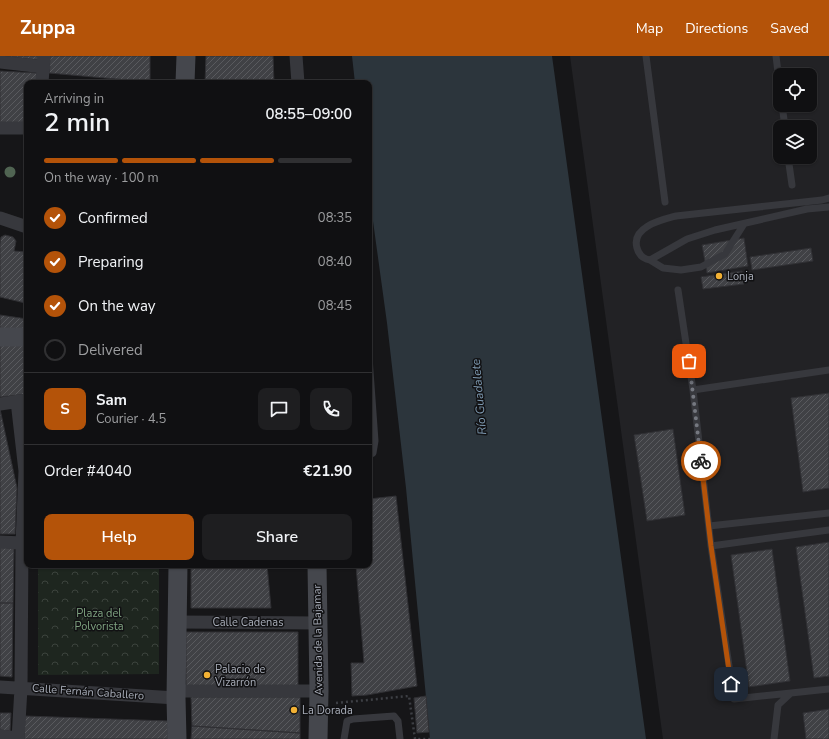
<!DOCTYPE html>
<html lang="en">
<head>
<meta charset="utf-8">
<style>
	:root { --surface:#101012; --page:#1e1e20; --text:#f1f3f6; --muted:#9c9d9f; --line:#303032; --accent:#b45309 }
	body { margin:0; font-family:"Nunito Sans",sans-serif; background:var(--page); color:var(--text); height:100vh; display:flex; flex-direction:column; font-size:15px; white-space:nowrap }
	* { box-sizing:border-box; margin:0 }
	p { font-size:13px; color:var(--muted) }
	.icon { flex:none; width:22px; height:22px; fill:none; stroke:currentColor; stroke-width:2; stroke-linecap:round; stroke-linejoin:round }
	.map { position:relative; flex:1; overflow:hidden }
	.panel { position:absolute; left:24px; top:24px; width:348px; height:488px; display:flex; flex-direction:column; background:var(--surface); border-radius:8px; box-shadow:0 1px 3px #0004,0 0 0 1px var(--line) }
	.panel>* { flex:none }
	.controls { position:absolute; left:773px; top:12px; display:grid; gap:8px }
	.controls a { display:grid; place-items:center; width:44px; height:44px; border-radius:8px; background:var(--surface); box-shadow:0 1px 3px #0004,0 0 0 1px var(--line); font-size:20px }
	.pin { position:absolute; display:grid; place-items:center; width:34px; height:34px; color:#fff; margin:-17px; border-radius:8px; box-shadow:0 2px 6px #0006 }
	.courier { position:absolute; display:grid; place-items:center; width:40px; height:40px; margin:-20px; border:3px solid #b45309; border-radius:50%; background:#fff; color:#222; box-shadow:0 1px 5px #0007 }
	.head em { font-style:normal; font-weight:600 }
	.head div { display:flex; flex-direction:column-reverse }
	.head { display:flex; align-items:center; justify-content:space-between; height:68px; padding:0 20px }
	h1 { font-size:26px; font-weight:600; line-height:30px }
	.bar { display:grid; grid-template-columns:repeat(4,1fr); gap:6px 4px; align-content:center; height:48px; padding:0 20px }
	.bar i { height:5px; border-radius:3px; background:var(--line) }
	.bar .active { background:var(--accent) }
	.bar p { grid-column:span 4 }
	.line { display:flex; align-items:center; gap:10px; padding:0 20px; border-top:1px solid var(--line) }
	.line div { flex:1 }
	.round { display:grid; place-items:center; flex:none; width:42px; height:42px; border-radius:8px; background:var(--page) }
	ol { padding:0 20px; list-style:none }
	li { display:flex; align-items:center; gap:12px; height:44px }
	li p { margin-inline-start:auto }
	li .icon { padding:4px; border-radius:50%; background:var(--accent); color:#fff; stroke-width:4 }
	li:last-child { color:var(--muted) }
	li i { width:22px; height:22px; border:2px solid var(--line); border-radius:50% }
	.action { display:flex; gap:8px; margin-top:auto; padding:8px 20px }
	.action a { flex:1; height:46px; border-radius:8px; background:var(--accent); color:#fff; font-size:16px; font-weight:600; line-height:46px; text-align:center }
	.action a+a { background:var(--page); color:var(--text) }
	header { display:flex; align-items:center; gap:24px; box-sizing:border-box; height:56px; padding:0 20px; background:var(--accent); color:#fff }
	header strong { font-size:19px }
	nav { display:flex; gap:22px; margin-inline-start:auto; font-size:14px }
	.map>svg:first-child { display:block }
</style>
</head>
<body>
<header>
<strong>Zuppa</strong>
<nav><a>Map</a><a>Directions</a><a>Saved</a></nav>
</header>
<div class="map">
<svg width="829" height="683" viewBox="0 0 829 683">
	<defs>
		<pattern id="park-crowns" width="20" height="18" patternUnits="userSpaceOnUse"><rect width="20" height="18" fill="#1e261f"/><path d="M2 6a3 3 0 1 1 6 0M12 15a3 3 0 1 1 6 0" fill="none" stroke="#3c433d"/></pattern>
		<pattern id="building-hatch" width="6" height="6" patternUnits="userSpaceOnUse"><rect width="6" height="6" fill="#404145"/><path d="M-1 1l2-2M0 6l6-6M5 7l2-2" fill="none" stroke="#595a5e"/></pattern>
	</defs>
	<rect width="100%" height="100%" fill="#161618"/>
	<path fill="#222225" fill-rule="evenodd" d="M570 0H829V683H663ZM780 19H810V49H780ZM780 71H810V101H780Z"/>
	<path fill="url(#park-crowns)" d="M38 509H159V618L38 619Z"/>
	<path fill="#2c353c" d="M352 0H552L646 683H430L406 432 387 267 369 136V27H355Z"/>
	<path fill="url(#building-hatch)" stroke="#303034" d="M0 0H39V4Z
		M50 0H150V26L49 17Z
		M206 0H273L274 27H205Z
		M0 15 37 17 36 27H27V69L0 67Z
		M5 179 13 181 16 185 14 195 27 196V245L25 247 0 241V188L1 181Z
		M744 182 748 210 707 217 702 189Z
		M811 192 813 205 752 214 750 201Z
		M742 215 744 228 703 233 701 221Z
		M0 259 27 263V276H0Z
		M0 288 27 289V338L0 341Z
		M829 337V432L803 436 791 342Z
		M0 353 17 432 15 478H0Z
		M673 373 685 459 647 465 634 379Z
		M396 440 417 630 367 639 352 640 351 607H364L356 509H369V443Z
		M829 486V620L814 622 796 491Z
		M0 491 14 492 13 547H0Z
		M772 493 790 625 749 631 731 499Z
		M191 509H267L271 552H191Z
		M0 547H13L12 621 0 620Z
		M186 576H298V630H186Z
		M426 640 429 676 417 677 414 642Z
		M191 641H300V677L192 670Z
		M829 653V683H806L803 657Z
		M0 657H11L10 675 0 674Z
		M25 660 168 665V683H24Z
		M192 670 300 677V683H191Z"/>
	<g fill="none" stroke-linecap="round" stroke-linejoin="round">
		<path stroke="#3d3f44" stroke-width="2.5" stroke-dasharray="2 3" stroke-linecap="butt" d="M336 647 409 640 415 683H430"/>
		<path stroke="#37383d" stroke-width="7" d="M646 0 665 146
			M776 0 780 33
			M782 49 785 71
			M788 101 792 129
			M829 142 822 144 676 160C661 164 631 171 637 192 639 199 643 203 650 204L687 183 715 174 807 153 829 151
			M650 204 663 212 681 214 701 211 725 198 744 168
			M678 234 693 334 711 490 734 643 791 637
			M369 301 375 385 373 397 369 399
			M693 334 829 314
			M709 470 829 457
			M711 490 829 474
			M344 683 347 665 353 663 394 660 398 665 400 683
			M774 683 778 649 791 637 829 633"/>
		<path stroke="#37383d" stroke-width="13" d="M296 0 298 27
			M0 6 44 11
			M42 27 44 0
			M0 72H27
			M0 162 27 171
			M0 348 27 344
			M0 486 22 487 25 415 17 345
			M177 566 318 567
			M0 631 176 642
			M176 635H319
			M0 680 18 682
			M18 683 21 632 22 487H27"/>
		<path stroke="#45474d" stroke-width="19" d="M185 27 186 0
			M0 281H27
			M317 509 319 635 318 683
			M177 683 176 642 178 509"/>
	</g>
	<circle fill="#506452" cx="10" cy="116" r="5.5"/>
	<g fill="none" stroke-linecap="round" stroke-linejoin="round">
		<path stroke="#757880" stroke-width="4" stroke-dasharray="0 7.2" d="M689 305 701 405"/>
		<path stroke="#b45309" stroke-width="5" d="M701 405 711 490 731 628"/>
	</g>
	<g fill="#f2b134" stroke="#111113" stroke-width="1.5">
		<circle cx="719" cy="220" r="4"/>
		<circle cx="207" cy="619" r="4"/>
		<circle cx="294" cy="654" r="4"/>
	</g>
	<g text-anchor="middle" dominant-baseline="central" stroke-width="3" stroke-linejoin="round" paint-order="stroke">
		<g font-size="11" fill="#a8adb8" stroke="#111113" text-anchor="start">
			<text x="727" y="220">Lonja</text>
			<text x="215" y="613">Palacio de<tspan x="215" dy="13">Vizarrón</tspan></text>
			<text x="302" y="654">La Dorada</text>
		</g>
		<g font-size="11" fill="#7fa381" stroke="#111113">
			<text x="99" y="557">Plaza del<tspan x="99" dy="13">Polvorista</tspan></text>
		</g>
		<g font-size="11" fill="#a8adb8" stroke="#111113">
			<text x="248" y="566">Calle Cadenas</text>
			<text transform="translate(318 584) rotate(-91)">Avenida de la Bajamar</text>
			<text transform="translate(88 636) rotate(4)">Calle Fernán Caballero</text>
		</g>
		<g font-size="12" font-style="italic" fill="#7f9bb3" stroke="#111113">
			<text transform="translate(479 341) rotate(-95)">Río Guadalete</text>
		</g>
	</g>
</svg>
<div class="controls">
<a><svg class="icon" aria-label="locate" viewBox="0 0 24 24"><circle cx="12" cy="12" r="6"/><path d="M12 2v4M12 18v4M2 12h4M18 12h4"/></svg></a>
<a><svg class="icon" aria-label="layers" viewBox="0 0 24 24"><path d="M12 4l9 5-9 5-9-5zM3 14l9 5 9-5"/></svg></a>
</div>
<div class="pin" style="left:689px;top:305px;background:#ea580c"><svg class="icon" aria-label="bag" viewBox="0 0 24 24"><path d="M5 8h14l-1 12H6zM9 8a3 3 0 0 1 6 0"/></svg></div>
<div class="pin" style="left:731px;top:628px;background:#1f2937"><svg class="icon" aria-label="home" viewBox="0 0 24 24"><path d="M3 11l9-7 9 7M6 9v11h12V9"/></svg></div>
<div class="courier" style="left:701px;top:405px"><svg class="icon" aria-label="bike" viewBox="0 0 24 24"><circle cx="6" cy="16" r="4"/><circle cx="18" cy="16" r="4"/><path d="M6 16l4-8h5l3 8M10 8l3 8H6M13 5h3"/></svg></div>
<section class="panel">
<div class="head"><div><h1>2 min</h1><p>Arriving in</p></div><em>08:55–09:00</em></div>
<div class="bar"><i class="active"></i><i class="active"></i><i class="active"></i><i></i><p>On the way · 100 m</p></div>
<ol>
<li><svg class="icon" aria-label="check" viewBox="0 0 24 24"><path d="M5 12l5 5 9-10"/></svg>Confirmed<p>08:35</p></li>
<li><svg class="icon" aria-label="check" viewBox="0 0 24 24"><path d="M5 12l5 5 9-10"/></svg>Preparing<p>08:40</p></li>
<li><svg class="icon" aria-label="check" viewBox="0 0 24 24"><path d="M5 12l5 5 9-10"/></svg>On the way<p>08:45</p></li>
<li><i></i>Delivered</li>
</ol>
<div class="line" style="height:72px"><b class="round" style="background:var(--accent);color:#fff">S</b><div><b>Sam</b><p>Courier · 4.5</p></div><a class="round"><svg class="icon" aria-label="chat" viewBox="0 0 24 24"><path d="M4 5h16v11H9l-5 4z"/></svg></a><a class="round"><svg class="icon" aria-label="phone" viewBox="0 0 24 24"><path d="M5 4h4l2 5-3 2q2 4 5 5l2-3 5 2v4C11 20 4 13 5 4z"/></svg></a></div>
<div class="line" style="height:52px"><div>Order #4040</div><b>€21.90</b></div>
<div class="action"><a>Help</a><a>Share</a></div>
</section>
</div>
</body>
</html>
